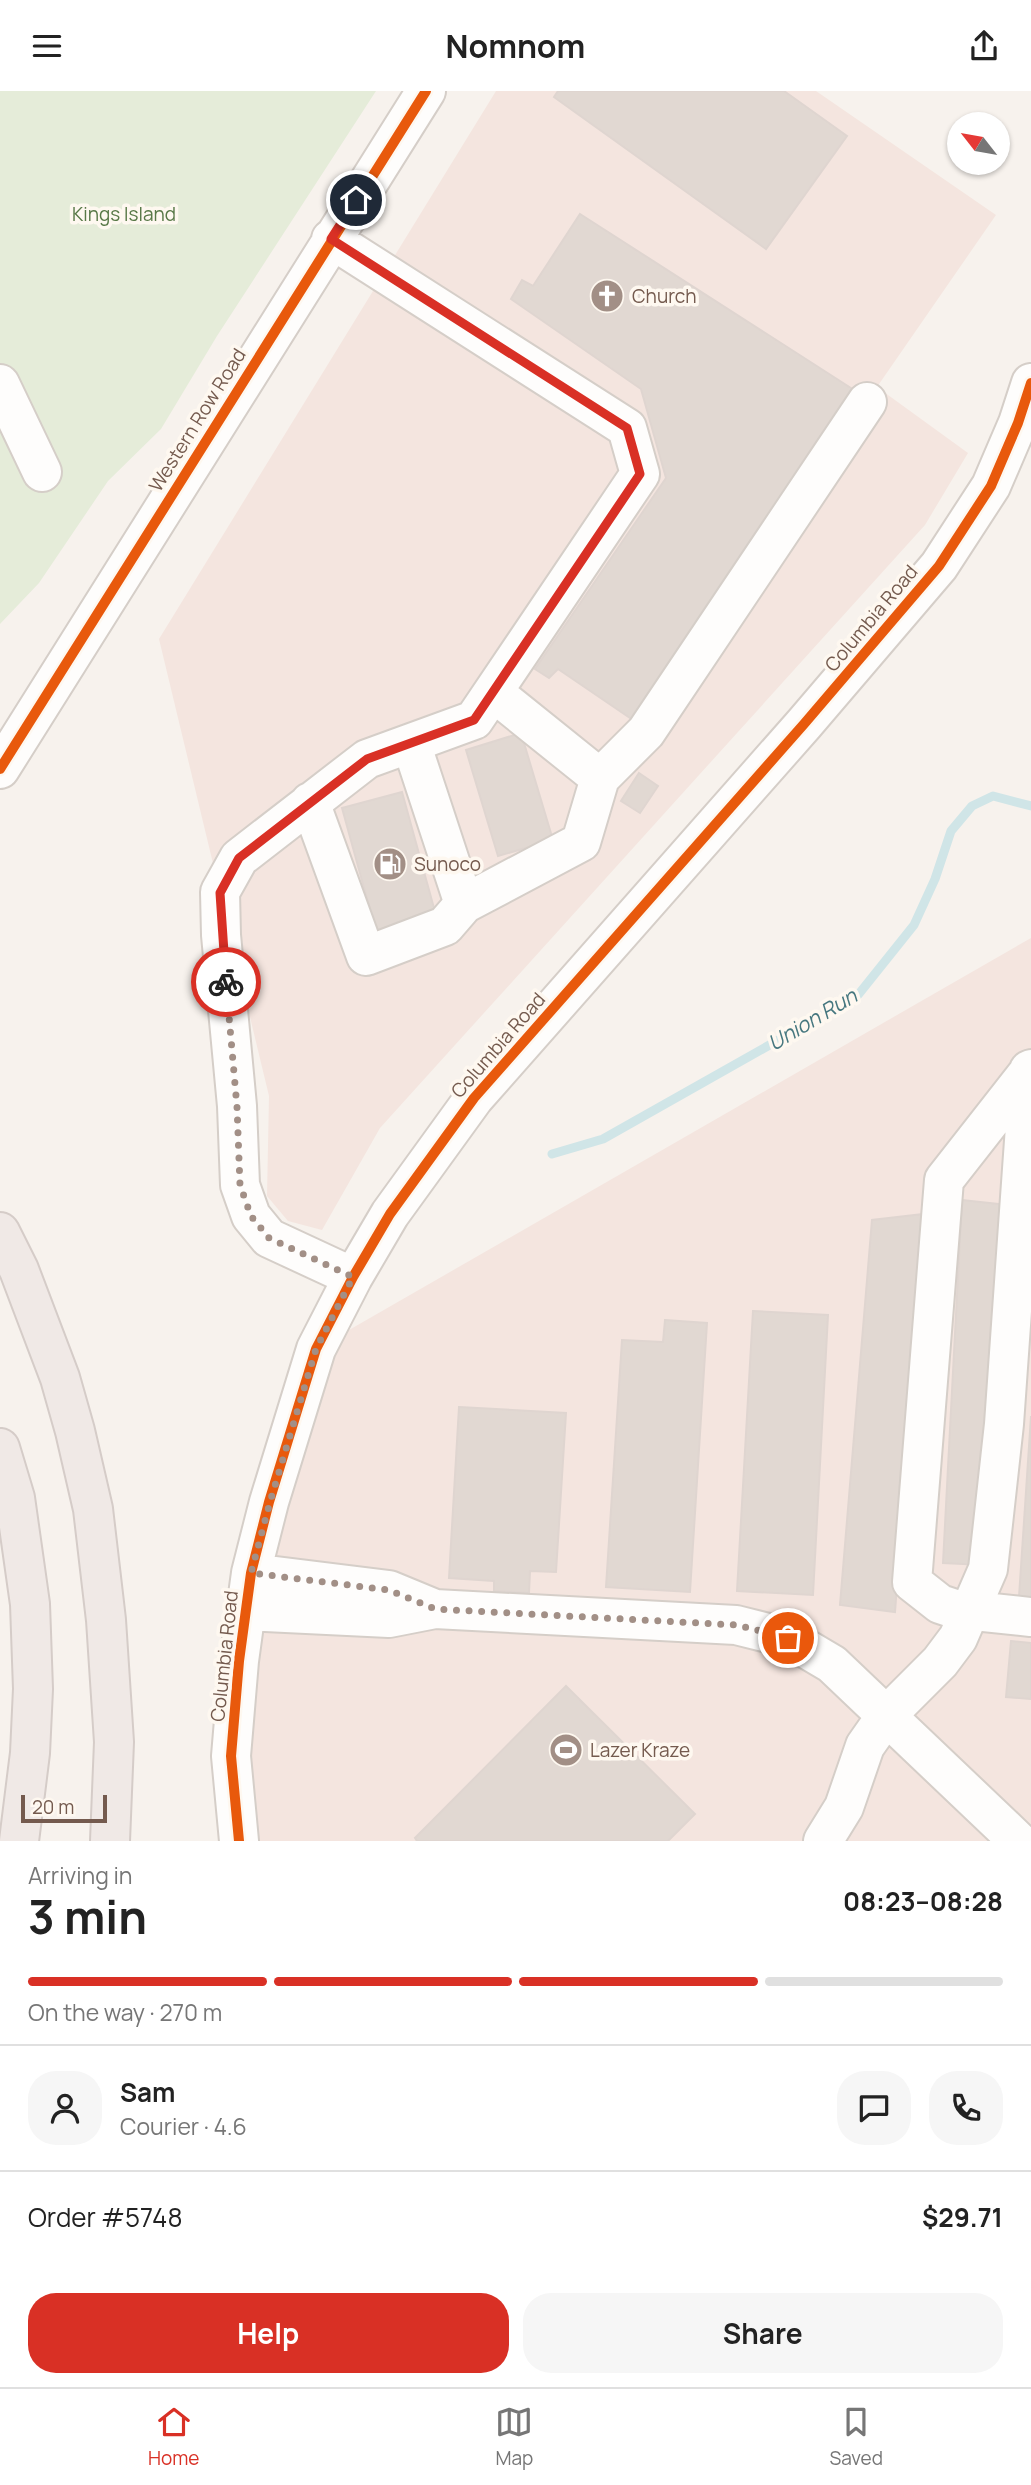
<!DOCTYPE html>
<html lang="en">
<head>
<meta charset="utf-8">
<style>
	:root { --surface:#fff; --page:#f6f6f6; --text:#222; --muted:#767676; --line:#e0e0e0; --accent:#d93025 }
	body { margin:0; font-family:Manrope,sans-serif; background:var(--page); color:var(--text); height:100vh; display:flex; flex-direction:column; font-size:26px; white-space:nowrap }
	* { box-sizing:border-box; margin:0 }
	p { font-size:23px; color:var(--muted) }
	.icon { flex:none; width:38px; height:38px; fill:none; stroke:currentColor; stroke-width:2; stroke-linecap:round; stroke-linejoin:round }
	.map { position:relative; height:1750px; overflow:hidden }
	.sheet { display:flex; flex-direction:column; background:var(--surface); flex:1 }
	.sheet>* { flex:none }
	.needle { width:46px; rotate:301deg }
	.buttons { position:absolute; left:947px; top:21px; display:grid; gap:14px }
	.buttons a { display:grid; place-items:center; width:63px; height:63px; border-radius:50%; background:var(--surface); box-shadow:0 2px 5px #0004; font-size:35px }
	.scale { position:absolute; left:21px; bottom:18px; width:86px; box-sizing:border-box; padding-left:7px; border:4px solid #745a4e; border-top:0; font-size:19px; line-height:24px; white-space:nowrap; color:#745a4e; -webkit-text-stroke:5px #fef8f0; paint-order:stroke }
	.pin { position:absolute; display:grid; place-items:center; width:60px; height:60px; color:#fff; margin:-30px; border:4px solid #fff; border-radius:50%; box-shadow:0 2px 7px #0007 }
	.courier { position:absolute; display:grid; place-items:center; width:70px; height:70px; margin:-35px; border:5px solid #d93025; border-radius:50%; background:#fff; color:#222; box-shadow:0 2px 9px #0007 }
	.headline em { font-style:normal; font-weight:700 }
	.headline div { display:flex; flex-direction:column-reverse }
	.headline { display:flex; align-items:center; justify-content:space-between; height:119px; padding:0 28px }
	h1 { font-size:46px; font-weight:700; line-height:52px }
	.bar { display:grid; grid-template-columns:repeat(4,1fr); gap:10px 7px; align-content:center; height:84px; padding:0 28px }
	.bar i { height:9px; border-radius:5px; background:var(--line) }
	.bar .on { background:var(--accent) }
	.bar p { grid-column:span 4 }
	.line { display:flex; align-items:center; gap:18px; padding:0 28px; border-top:2px solid var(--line) }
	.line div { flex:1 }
	.round { display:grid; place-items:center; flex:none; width:74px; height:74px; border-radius:28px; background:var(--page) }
	.primary-button { display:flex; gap:14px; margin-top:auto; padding:14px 28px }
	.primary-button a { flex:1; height:80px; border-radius:28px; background:var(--accent); color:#fff; font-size:28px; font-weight:700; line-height:80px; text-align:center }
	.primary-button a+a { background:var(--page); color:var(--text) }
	header { display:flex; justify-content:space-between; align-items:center; height:91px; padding:0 28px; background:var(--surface); font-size:32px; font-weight:700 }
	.menu { display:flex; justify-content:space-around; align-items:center; height:98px; border-top:2px solid var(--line); background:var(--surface); font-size:19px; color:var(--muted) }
	.menu a { display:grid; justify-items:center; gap:4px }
	.menu .on { color:var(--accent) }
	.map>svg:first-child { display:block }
</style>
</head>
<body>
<header><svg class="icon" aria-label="menu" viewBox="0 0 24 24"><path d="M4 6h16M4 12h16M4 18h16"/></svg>Nomnom<svg class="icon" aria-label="share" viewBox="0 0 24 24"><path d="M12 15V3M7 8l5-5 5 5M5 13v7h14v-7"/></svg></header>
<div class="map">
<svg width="1031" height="1750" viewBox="0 0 1031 1750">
	<rect width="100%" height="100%" fill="#f7f2ed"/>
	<path fill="#f4e5df" d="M496 0H816L996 124 877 296 968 362 925 434 380 1037 322 1139 288 1130 267 1105 269 1005 159 548Z
		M1031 847V1750H239L231 1665 316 1258Z"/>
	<path fill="#e5ecd9" d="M0 0H376L217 245 161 338 108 390 39 492 0 533Z"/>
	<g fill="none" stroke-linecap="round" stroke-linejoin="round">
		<path stroke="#d0e5e7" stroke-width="9" d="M552 1063 603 1048 858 904 914 834 935 788 951 740 972 715 993 705 1031 715"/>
	</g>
	<path fill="#e1d8d2" stroke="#dfd5d0" stroke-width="2" d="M558 0H784L847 45 766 158 554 6Z
		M580 123 854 299 639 633 558 578 549 587 535 578 666 387 641 298 511 208 522 189 533 195Z
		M521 642 553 749 498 765 466 659Z
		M639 682 658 695 640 722 621 710Z
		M402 701 437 828 377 844 342 717Z
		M962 1109 1007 1114 983 1474 943 1472Z
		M924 1123 895 1521 840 1514 872 1129Z
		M753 1220 828 1224 813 1504 737 1500Z
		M665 1229 707 1232 690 1501 606 1496 622 1249 663 1251Z
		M459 1316 566 1322 556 1481 530 1480 529 1502 494 1500V1490L449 1487Z
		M1031 1325V1508L1019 1506Z
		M1011 1550 1031 1552V1608L1006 1606Z
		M566 1595 695 1723 668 1750H417L415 1747Z"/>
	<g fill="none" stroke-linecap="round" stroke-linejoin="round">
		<defs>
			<path id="minor" d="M331 148 627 337 640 383 474 629 367 668 239 767 220 801 221 844 237 1015 240 1094 251 1125 269 1147 353 1186
				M0 293 42 381
				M493 601 600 687
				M411 652 464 813
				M0 678 426 0
				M310 711 366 865 445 835 464 813 581 751 600 687 646 641 867 311
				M1031 978 944 1089 912 1491 940 1513 955 1518 1031 1526
				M251 1482 389 1499 435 1518
				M245 1520 389 1527 435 1518 736 1534 788 1547 832 1573 1018 1750
				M239 1750 231 1665 239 1570 251 1482 269 1411 316 1258 353 1186 390 1123 474 1007 804 633 939 475 991 395 1018 332 1031 292
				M823 1750 844 1716 865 1655 886 1625 940 1571 958 1547 988 1478 1004 1333 1029 979"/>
			<path id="highway" d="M0 1141 19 1179 60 1287 75 1340 93 1418 106 1529 114 1651 110 1750
				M0 1357 15 1407 30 1513 33 1598 30 1662 19 1750"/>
		</defs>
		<use href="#minor" stroke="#d5cec8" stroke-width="42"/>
		<use href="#highway" stroke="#d5ccc8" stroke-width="42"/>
		<use href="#minor" stroke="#fefdfc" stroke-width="38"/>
		<use href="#highway" stroke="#f0e9e6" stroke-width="38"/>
		<defs>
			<path id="cycleway" d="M0 678 426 0
				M239 1750 231 1665 239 1570 251 1482 269 1411 316 1258 353 1186 390 1123 474 1007 804 633 939 475 991 395 1018 332 1031 292"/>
		</defs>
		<use href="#cycleway" stroke="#fef8f0" stroke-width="15"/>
		<use href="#cycleway" stroke="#e8590c" stroke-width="10"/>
	</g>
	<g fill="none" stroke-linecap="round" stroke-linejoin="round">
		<path stroke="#a28f86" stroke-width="7" stroke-dasharray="0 12.6" d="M226 891 237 1016 240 1094 251 1125 269 1147 353 1186 316 1258 270 1411 251 1482 389 1499 435 1518 737 1534 788 1547"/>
		<path stroke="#d93025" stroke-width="9" d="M226 891 220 802 239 767 367 668 474 629 640 383 627 337 331 148 356 109"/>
	</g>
	<defs>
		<symbol id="church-disc" viewBox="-11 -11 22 22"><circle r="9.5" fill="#a28f86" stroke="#fef8f0"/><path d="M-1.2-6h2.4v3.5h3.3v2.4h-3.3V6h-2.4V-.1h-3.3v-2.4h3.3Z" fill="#fff"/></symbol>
		<symbol id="fuel-disc" viewBox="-11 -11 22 22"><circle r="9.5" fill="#a28f86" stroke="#fef8f0"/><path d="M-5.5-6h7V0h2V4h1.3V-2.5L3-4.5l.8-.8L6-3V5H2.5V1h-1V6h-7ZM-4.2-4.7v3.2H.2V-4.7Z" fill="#fff"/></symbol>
		<symbol id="stadium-disc" viewBox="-11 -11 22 22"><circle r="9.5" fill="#a28f86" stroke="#fef8f0"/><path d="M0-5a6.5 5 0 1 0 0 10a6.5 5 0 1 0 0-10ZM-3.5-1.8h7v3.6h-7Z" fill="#fff"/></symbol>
	</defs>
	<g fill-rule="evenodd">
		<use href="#church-disc" x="588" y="186" width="38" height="38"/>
		<use href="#fuel-disc" x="371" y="754" width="38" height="38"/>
		<use href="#stadium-disc" x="547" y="1640" width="38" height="38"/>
	</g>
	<g text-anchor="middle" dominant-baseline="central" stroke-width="7" stroke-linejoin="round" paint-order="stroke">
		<g font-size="19" fill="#587847" stroke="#fef8f0">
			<text x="124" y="123">Kings Island</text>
		</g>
		<g font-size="19" fill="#745a4e" stroke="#fef8f0" text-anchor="start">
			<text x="632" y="205">Church</text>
			<text x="414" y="773">Sunoco</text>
			<text x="590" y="1659">Lazer Kraze</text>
		</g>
		<g font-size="19" fill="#745a4e" stroke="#fef8f0">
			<text transform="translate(197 329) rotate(-58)">Western Row Road</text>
			<text transform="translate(871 527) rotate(-50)">Columbia Road</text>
			<text transform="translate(498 954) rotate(-49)">Columbia Road</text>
			<text transform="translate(224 1565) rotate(-84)">Columbia Road</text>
		</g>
		<g font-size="21" font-style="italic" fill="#46777f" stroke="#fef8f0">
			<text transform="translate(812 928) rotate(-31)">Union Run</text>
		</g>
	</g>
</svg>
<div class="buttons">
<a><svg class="needle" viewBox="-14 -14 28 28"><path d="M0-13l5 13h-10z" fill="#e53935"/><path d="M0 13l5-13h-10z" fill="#767676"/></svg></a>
</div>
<div class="scale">20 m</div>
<div class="pin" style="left:788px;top:1547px;background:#ea580c"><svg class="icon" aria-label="bag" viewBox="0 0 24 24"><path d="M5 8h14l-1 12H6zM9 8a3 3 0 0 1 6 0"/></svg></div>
<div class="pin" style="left:356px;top:109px;background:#1f2937"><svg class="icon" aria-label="home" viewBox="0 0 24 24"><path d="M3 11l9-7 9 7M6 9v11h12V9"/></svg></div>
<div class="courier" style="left:226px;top:891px"><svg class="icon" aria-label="bike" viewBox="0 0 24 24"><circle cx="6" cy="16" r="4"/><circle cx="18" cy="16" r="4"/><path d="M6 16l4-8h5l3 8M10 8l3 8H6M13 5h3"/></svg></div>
</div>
<section class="sheet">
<div class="headline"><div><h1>3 min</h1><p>Arriving in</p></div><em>08:23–08:28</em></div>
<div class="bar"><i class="on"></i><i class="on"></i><i class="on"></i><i></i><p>On the way · 270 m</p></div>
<div class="line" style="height:126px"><a class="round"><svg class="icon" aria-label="person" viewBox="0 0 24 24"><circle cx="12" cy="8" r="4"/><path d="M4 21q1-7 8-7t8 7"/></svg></a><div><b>Sam</b><p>Courier · 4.6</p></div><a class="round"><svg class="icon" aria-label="chat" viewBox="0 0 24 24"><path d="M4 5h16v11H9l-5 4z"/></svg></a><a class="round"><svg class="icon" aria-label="phone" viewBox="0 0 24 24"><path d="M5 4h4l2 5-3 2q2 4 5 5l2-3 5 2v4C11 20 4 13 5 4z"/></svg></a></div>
<div class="line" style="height:91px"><div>Order #5748</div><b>$29.71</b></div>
<div class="primary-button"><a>Help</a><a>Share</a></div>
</section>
<nav class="menu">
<a class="on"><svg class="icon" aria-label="home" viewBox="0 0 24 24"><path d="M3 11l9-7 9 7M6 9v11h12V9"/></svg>Home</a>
<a><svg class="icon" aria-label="map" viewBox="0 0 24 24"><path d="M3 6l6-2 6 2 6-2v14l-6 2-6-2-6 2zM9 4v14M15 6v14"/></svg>Map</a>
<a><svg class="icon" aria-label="saved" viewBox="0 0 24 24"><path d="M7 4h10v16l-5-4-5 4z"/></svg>Saved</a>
</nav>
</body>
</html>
